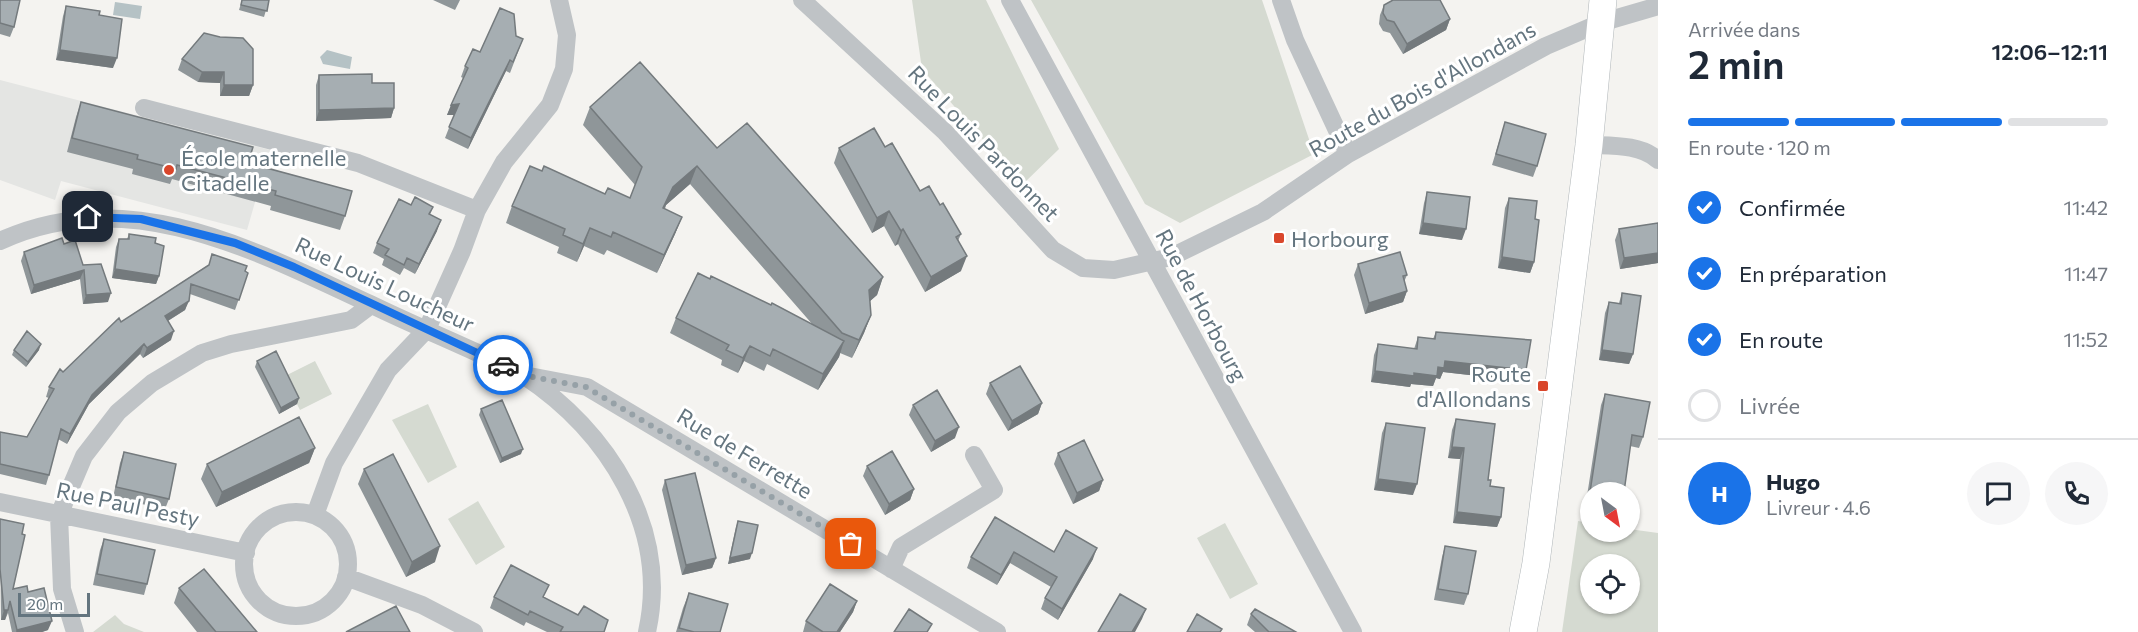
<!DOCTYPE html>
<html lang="fr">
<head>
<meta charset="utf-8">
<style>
	:root { --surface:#fff; --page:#f6f6f7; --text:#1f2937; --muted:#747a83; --line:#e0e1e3; --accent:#1a73e8 }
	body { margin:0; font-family:Commissioner,sans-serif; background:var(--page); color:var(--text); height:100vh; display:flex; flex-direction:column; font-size:22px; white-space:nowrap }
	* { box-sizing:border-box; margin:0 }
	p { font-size:20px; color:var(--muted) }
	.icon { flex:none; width:33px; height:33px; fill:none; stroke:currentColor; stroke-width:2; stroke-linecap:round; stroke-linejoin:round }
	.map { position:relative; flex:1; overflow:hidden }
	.side { display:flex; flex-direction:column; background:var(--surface); width:480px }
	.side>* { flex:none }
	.needle { width:39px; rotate:148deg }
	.tools { position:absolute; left:1580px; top:482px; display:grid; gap:12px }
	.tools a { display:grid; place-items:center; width:60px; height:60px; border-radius:50%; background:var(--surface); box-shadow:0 2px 4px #0004; font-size:30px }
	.scale { position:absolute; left:18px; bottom:15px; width:72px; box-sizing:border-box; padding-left:6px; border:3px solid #64757f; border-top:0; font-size:16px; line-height:21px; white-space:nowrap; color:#64757f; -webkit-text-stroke:4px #fff; paint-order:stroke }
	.pin { position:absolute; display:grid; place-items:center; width:51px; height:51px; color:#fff; margin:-26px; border-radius:12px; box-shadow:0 3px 9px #0006 }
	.courier { position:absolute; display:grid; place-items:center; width:60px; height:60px; margin:-30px; border:4px solid #1a73e8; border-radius:50%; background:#fff; color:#222; box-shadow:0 2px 8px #0007 }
	.summary em { font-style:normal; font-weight:600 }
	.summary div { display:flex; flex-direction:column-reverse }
	.summary { display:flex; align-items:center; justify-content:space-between; height:102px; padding:0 30px }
	h1 { font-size:39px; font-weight:600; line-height:45px }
	.bar { display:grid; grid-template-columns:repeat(4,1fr); gap:9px 6px; align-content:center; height:72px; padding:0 30px }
	.bar i { height:8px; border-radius:4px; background:var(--line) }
	.bar .on { background:var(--accent) }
	.bar p { grid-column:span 4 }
	.line { display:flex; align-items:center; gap:15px; padding:0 30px; border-top:2px solid var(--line) }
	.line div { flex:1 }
	.round { display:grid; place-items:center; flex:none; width:63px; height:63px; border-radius:32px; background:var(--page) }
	ol { padding:0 30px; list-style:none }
	li { display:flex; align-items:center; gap:18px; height:66px }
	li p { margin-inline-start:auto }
	li .icon { padding:6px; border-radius:50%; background:var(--accent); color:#fff; stroke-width:4 }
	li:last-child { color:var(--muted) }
	li i { width:33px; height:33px; border:3px solid var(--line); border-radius:50% }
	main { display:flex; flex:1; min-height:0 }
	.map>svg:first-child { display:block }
</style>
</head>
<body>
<main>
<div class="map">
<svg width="1658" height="632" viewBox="0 0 1658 632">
	<rect width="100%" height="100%" fill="#f4f3f0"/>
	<path fill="#e4e5e3" d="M0 80 270 150 247 230 61 181 55 200 0 180Z"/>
	<path fill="#d5dad1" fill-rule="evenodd" d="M912 0H986L1059 149 1022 185 922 69Z
		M1031 0H1262L1314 154 1180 223 1145 204Z
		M315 361 332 394 300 410 283 377Z
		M428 404 457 467 428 483 392 420Z
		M478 501 505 547 476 565 448 519Z
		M1578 521 1590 523V531L1629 529 1658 533V632H1562ZM1590 564H1629V603H1590Z
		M1225 523 1258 584 1230 599 1197 538Z
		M115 615 124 624 144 632H93Z"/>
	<path fill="#b5c2c5" d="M115 2 142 6 140 19 113 15Z
		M327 50 352 57 350 69 323 64 320 57Z"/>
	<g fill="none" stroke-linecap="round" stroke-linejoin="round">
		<defs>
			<path id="secondary" d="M1523 632 1536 563 1555 414 1589 145 1603 0"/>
		</defs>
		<use href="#secondary" stroke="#afb5b8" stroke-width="28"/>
		<path stroke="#bfc3c6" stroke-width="18" d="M802 0 945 132 1053 250 1083 268 1114 270 1171 257 1263 212 1348 154 1546 46 1600 23 1658 6
			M1010 0 1353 632
			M1281 0 1295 40 1348 154
			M144 108 358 163 477 210
			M1589 145C1612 146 1640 144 1658 160
			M0 241C127 182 254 250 370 304 407 322 445 338 482 355 495 362 510 367 523 375 608 431 670 528 647 632
			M524 375 587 387 997 632
			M0 502 246 553
			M244 564a52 52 0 1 1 104 0a52 52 0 1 1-104 0Z
			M315 515 334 463 388 370 427 329 462 251 477 210 504 162 550 105 564 69 567 35 559 0
			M891 569 901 547 994 490 974 455
			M346 577 422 605 474 632
			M75 632 62 589 59 515 84 456 118 412 152 383 202 353 231 344 351 320 371 305"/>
		<use href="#secondary" stroke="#fff" stroke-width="27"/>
	</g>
	<path fill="#8f9699" d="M0 0 14 27 10 37 0 34Z
		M242 0H269L264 17 239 10Z
		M433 0H460L455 10Z
		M1384 5 1450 19 1446 30 1403 54 1390 33 1383 31 1379 24 1380 15Z
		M66 6 99 15 113 68 56 60 63 16Z
		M204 33 253 85 249 96H220V83L198 82 178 70 182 59Z
		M516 36 523 39 510 73 506 71 468 149 445 138 454 115H447L463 78 461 77 465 66 480 52Z
		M319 75 394 108 391 118 316 121V85Z
		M81 102 248 163 345 216 340 230 270 210 271 206 172 179 170 184 132 174 133 169 67 152 76 117Z
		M590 107 717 148 883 277 877 295 870 301 871 315 864 333 852 358 840 353 839 357 818 390 767 364 764 371 744 361 738 373 721 365 722 360 670 333 676 318 710 279 813 325 690 184 666 205 665 209 682 217 675 234 657 273 607 250 604 255 584 246 577 262 557 253 559 247 506 223 512 206 542 171 605 194 630 198 635 185 583 125Z
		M1505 122 1537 166 1533 177 1492 165Z
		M885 147 920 191 940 205 961 234 958 241 961 271 925 292 898 244 895 246 884 226 872 233 834 163 839 148Z
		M1427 192 1462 240 1419 234 1424 203Z
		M1509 198 1535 219 1534 262 1530 273 1498 268 1505 208Z
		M411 205 433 207 430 215 437 231 415 274 404 268 400 275 382 265 384 259 373 253 377 243Z
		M1658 223V263L1620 269 1615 240 1619 229Z
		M129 234 155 243 159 276 156 284 112 278 116 247 119 239H127Z
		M64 244 83 265 108 302 83 304 80 279 31 294 21 261 24 252Z
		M1358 264 1407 275 1404 282 1407 291 1403 302 1365 314 1354 275Z
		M208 265 248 273 235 310 190 294 185 310 168 321 171 340 143 358 140 354 89 404 67 444 58 439 49 475 46 485 0 474V432L27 437 49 398 46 397 49 387 63 372 121 322Z
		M1622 293 1633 354 1629 364 1599 360 1605 313 1609 302 1619 303Z
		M1436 332 1522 381 1443 372 1440 379 1436 378 1433 386 1411 384 1410 387 1371 382 1374 355 1378 344 1414 349 1418 337 1433 339Z
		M14 350H39L26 367 12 355Z
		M257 361 299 398 297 404 279 414 255 367Z
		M990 383 1042 403 1038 414 1008 431 986 394Z
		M1605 394 1643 437 1639 448 1630 446 1590 492V510L1585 509 1601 405Z
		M913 405 955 438 931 452 909 415Z
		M481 409 521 454 500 463 479 415Z
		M1456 419 1488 480 1501 517 1497 527 1453 523 1460 459 1448 458 1452 430Z
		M1386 423 1413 495 1374 490 1382 433Z
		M315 448 309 463 216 507 201 479 207 464Z
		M124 452 169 499 165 509 113 498 120 463Z
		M1058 453 1103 480 1099 491 1073 504 1054 464Z
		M867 466 914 489 910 500 885 515 863 476Z
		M364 469 435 562 406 577 358 484Z
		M665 480 716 558 712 568 682 575 662 490Z
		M995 517 1054 552 1093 559 1058 620 1041 609 1045 598 1051 587 1010 563 997 585 967 568 971 557Z
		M0 519 22 534 13 589 28 592 48 630 42 632H12L8 613 5 620H1Z
		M738 521 750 559 728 564 736 527Z
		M104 539 147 584 144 595 93 585 100 550Z
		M1445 546 1468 594 1464 605 1434 600 1442 557Z
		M179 588 257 632H197L174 603Z
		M689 593 720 632H676L683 608Z
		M494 597H544L604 632H547L526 622 524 626 490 608Z
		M857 601 853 612 840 632H803L806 621Z
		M1251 614 1296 632H1255L1247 625Z"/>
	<path fill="#747a7d" d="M1450 19 1446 30 1403 54 1407 44Z
		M60 50 117 58 113 68 56 60Z
		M510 60 506 71 468 149 471 138Z
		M202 72H224L220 83 198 82Z
		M224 85H253L249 96H220Z
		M459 104 455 115H447L451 105Z
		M394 108 391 118 316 121 319 110Z
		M697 166 690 184 666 205 656 226 663 208 673 187Z
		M889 211 884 226 872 233 877 218Z
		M682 217 675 234 657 273 664 255Z
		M441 220 437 231 415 274 419 264Z
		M1423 223 1466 229 1462 240 1419 234Z
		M590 228 584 246 577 262 583 244Z
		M903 229 898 244 895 246 901 231Z
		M1658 253V263L1620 269 1624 258Z
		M967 256 961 271 925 292 931 277Z
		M1502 257 1534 262 1530 273 1498 268Z
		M115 269 159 276 156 284 112 278Z
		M84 270 80 279 31 294 34 285Z
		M883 277 877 295 862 308 869 290Z
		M1407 291 1403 302 1365 314 1369 303Z
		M111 293 108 302 83 304 86 295Z
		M189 301 185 310 161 325 165 316Z
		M871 315 864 333 852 358 859 340Z
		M174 331 171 340 143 358 147 348Z
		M844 341 839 357 818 390 823 374Z
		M41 344 39 350 26 367 28 362Z
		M144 344 140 354 89 404 67 444 70 434 92 395Z
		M750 346 744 361 738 373 743 358Z
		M1602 350 1633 354 1629 364 1599 360Z
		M1445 361 1526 370 1522 381 1443 372 1440 379 1436 378 1433 386 1411 384 1410 387 1371 382 1375 371 1414 373Z
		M299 398 297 404 279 414 281 408Z
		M1042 403 1038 414 1008 431 1012 421Z
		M959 427 955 438 931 452 935 441Z
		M1452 447 1464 448 1460 459 1448 458Z
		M315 448 309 463 216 507 222 492Z
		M523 449 521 454 500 463 502 458Z
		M1378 479 1417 484 1413 495 1374 490Z
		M1103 480 1099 491 1073 504 1077 493Z
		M914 489 910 500 885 515 889 504Z
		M1457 512 1501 517 1497 527 1453 523Z
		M440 546 435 562 406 577 412 562Z
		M1097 548 1093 559 1058 620 1062 609Z
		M1014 552 1010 563 997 585 1001 575Z
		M752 553 750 559 728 564 730 558Z
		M716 558 712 568 682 575 686 565Z
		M857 601 853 612 840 632H837Z
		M1146 609 1142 619 1135 632H1132Z
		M4 610H8L5 620H1Z
		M52 621 48 630 42 632H16L17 630Z"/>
	<path fill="#a6aeb2" stroke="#747a7d" stroke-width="1.5" d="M0 0H20L14 27 0 23Z
		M242 0H269L267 11 241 5Z
		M1393 0H1440L1450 19 1407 44 1394 22 1387 20 1383 13 1384 5Z
		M66 6 100 11 99 15 122 19 117 58 60 50Z
		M500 8 514 14 516 36 523 39 513 62 510 60 471 138 449 127 459 104 451 105 468 68 465 66 473 49 480 52Z
		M204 33 220 37 243 38 253 49V85H224V72H202L182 59Z
		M640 62 717 148 747 123 883 277 869 290 871 315 859 340 842 333 697 166 673 187 663 208 682 217 664 255 613 232 611 237 590 228 583 244 563 235 565 229 512 206 530 166 542 171 544 166 605 194 608 188 630 198 642 167 590 107Z
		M372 74V83H394V108L319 110V75Z
		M81 102 253 147 248 163 352 191 345 216 275 195 276 191 177 165 176 169 137 159 138 155 72 138Z
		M1505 122 1546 134 1537 166 1496 154Z
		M874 128 885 147 892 143 920 191 929 186 940 205 943 203 961 234 956 237 967 256 931 277 903 229 901 231 889 211 877 218 839 148Z
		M1427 192 1470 197 1466 229 1423 223Z
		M415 197 433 207 429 214 441 220 419 264 407 258 404 265 385 255 389 249 377 243 399 199 411 205Z
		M1509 198 1537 201 1535 219 1539 220 1534 262 1502 257Z
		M1658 223V253L1624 258 1619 229Z
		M129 234 156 238 155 243 164 246 159 276 115 269 119 239H129Z
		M62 238 64 244 75 240 83 265 101 264 111 293 86 295 84 270 34 285 24 252Z
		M1400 252 1407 275 1403 276 1407 291 1369 303 1358 264Z
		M212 254 247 266 245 271 248 273 239 300 191 284 189 301 165 316 174 331 147 348 144 344 92 395 70 434 61 429 49 475 0 464V432L27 437 54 389 49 387 60 369 63 372 119 318 121 322 209 265Z
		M698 273 710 279 711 276 771 305 772 303 844 341 823 374 773 349 770 356 750 346 743 358 726 350 729 345 676 318Z
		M1622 293 1641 296 1633 354 1602 350 1609 302 1621 304Z
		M27 331 41 344 28 362 14 350Z
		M1436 332 1531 340 1526 370 1445 361 1444 368 1438 367 1437 376 1414 373V376L1375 371 1378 344 1417 349 1418 337 1435 339Z
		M276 351 299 398 281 408 257 361Z
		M1020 366 1042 403 1012 421 990 383Z
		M937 390 959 427 935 441 913 405Z
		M1605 394 1650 402 1643 437 1632 435 1624 492H1590Z
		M502 400 523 449 502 458 481 409Z
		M299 417 315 448 222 492 207 464Z
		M1456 419 1495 424 1488 480H1491L1490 486 1504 488 1501 517 1457 512 1464 448 1452 447Z
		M1386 423 1425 428 1417 484 1378 479Z
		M1084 440 1103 480 1077 493 1058 453Z
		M892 451 914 489 889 504 867 466Z
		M124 452 176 464 169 499 116 487Z
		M393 454 440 546 412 562 364 469Z
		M695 473 716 558 686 565 665 480Z
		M995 517 1054 552 1066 530 1097 548 1062 609 1045 598 1057 577 1014 552 1001 575 971 557Z
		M0 519 24 524 22 534 25 535 13 589 27 586 28 592 44 588 52 621 17 630 10 601 8 610H4L0 569Z
		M738 521 758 525 752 553 730 558Z
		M104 539 155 550 147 584 97 574Z
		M1445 546 1476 551 1468 594 1438 589Z
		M511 565 549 585 543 597 578 615 584 606 608 620 604 632H560L563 627 530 611 528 615 494 597Z
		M204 569 257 632H216L179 588Z
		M830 584 857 601 837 632H823L806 621Z
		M689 593 728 604 720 632H694L679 628Z
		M1120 594 1146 609 1132 632H1098Z
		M396 606 410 632H346Z
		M909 609 932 624 927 632H894Z
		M1255 609 1296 632H1269L1251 614Z
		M1197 614 1222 629 1220 632H1187Z"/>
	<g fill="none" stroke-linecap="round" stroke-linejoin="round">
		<path stroke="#96a1a7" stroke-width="6" stroke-dasharray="0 10.8" d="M503 365 522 375 586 387 851 544"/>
		<path stroke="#1a73e8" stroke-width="8" d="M88 217 141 219 235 243 294 267 503 365"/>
	</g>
	<g fill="#d9462b" stroke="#fff" stroke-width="2">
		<circle cx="169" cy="170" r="6"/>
		<rect x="1273" y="232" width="12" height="12" rx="3"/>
		<rect x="1537" y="380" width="12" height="12" rx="3"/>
	</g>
	<g text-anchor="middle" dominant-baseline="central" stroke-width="6" stroke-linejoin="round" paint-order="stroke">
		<g font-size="22" fill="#64757f" stroke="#fff">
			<text transform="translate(1422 89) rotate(-29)">Route du Bois d'Allondans</text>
			<text transform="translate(984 143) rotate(46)">Rue Louis Pardonnet</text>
			<text transform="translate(385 284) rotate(25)">Rue Louis Loucheur</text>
			<text transform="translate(1202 305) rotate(62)">Rue de Horbourg</text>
			<text transform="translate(745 453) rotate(31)">Rue de Ferrette</text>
			<text transform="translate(128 504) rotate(12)">Rue Paul Pesty</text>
		</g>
		<g font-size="22" fill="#64757f" stroke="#fff" text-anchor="start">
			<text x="181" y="157">École maternelle<tspan x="181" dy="25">Citadelle</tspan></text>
			<text x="1291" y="238">Horbourg</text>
			<text x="1531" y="373" text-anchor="end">Route<tspan x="1531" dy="25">d'Allondans</tspan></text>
		</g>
	</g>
</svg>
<div class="tools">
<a><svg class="needle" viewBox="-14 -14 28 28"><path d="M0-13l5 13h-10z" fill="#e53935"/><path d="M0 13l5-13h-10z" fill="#747a83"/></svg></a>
<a><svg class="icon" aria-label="locate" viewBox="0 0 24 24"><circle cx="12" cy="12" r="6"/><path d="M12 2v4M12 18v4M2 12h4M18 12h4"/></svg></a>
</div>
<div class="scale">20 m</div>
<div class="pin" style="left:851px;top:544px;background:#ea580c"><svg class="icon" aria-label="bag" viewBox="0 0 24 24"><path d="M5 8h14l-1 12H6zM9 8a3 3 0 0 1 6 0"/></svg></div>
<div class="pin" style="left:88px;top:217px;background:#1f2937"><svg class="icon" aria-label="home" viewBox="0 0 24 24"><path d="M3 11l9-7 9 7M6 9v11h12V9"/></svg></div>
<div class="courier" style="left:503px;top:365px"><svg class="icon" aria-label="car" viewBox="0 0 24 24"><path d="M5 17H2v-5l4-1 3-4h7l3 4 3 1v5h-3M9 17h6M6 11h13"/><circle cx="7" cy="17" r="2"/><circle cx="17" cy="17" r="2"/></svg></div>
</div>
<section class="side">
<div class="summary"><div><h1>2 min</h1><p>Arrivée dans</p></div><em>12:06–12:11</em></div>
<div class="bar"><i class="on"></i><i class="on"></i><i class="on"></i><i></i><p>En route · 120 m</p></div>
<ol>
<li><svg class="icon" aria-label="check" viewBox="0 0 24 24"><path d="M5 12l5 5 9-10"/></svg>Confirmée<p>11:42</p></li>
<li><svg class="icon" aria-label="check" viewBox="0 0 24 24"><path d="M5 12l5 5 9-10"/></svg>En préparation<p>11:47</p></li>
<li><svg class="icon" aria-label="check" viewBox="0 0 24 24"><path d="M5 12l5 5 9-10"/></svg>En route<p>11:52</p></li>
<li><i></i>Livrée</li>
</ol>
<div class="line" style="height:108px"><b class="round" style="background:var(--accent);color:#fff">H</b><div><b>Hugo</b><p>Livreur · 4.6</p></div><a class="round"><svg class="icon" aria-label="chat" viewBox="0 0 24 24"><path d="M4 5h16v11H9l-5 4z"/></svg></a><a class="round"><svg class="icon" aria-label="phone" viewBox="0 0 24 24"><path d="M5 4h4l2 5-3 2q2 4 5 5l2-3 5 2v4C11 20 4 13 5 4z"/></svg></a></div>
</section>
</main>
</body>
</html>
